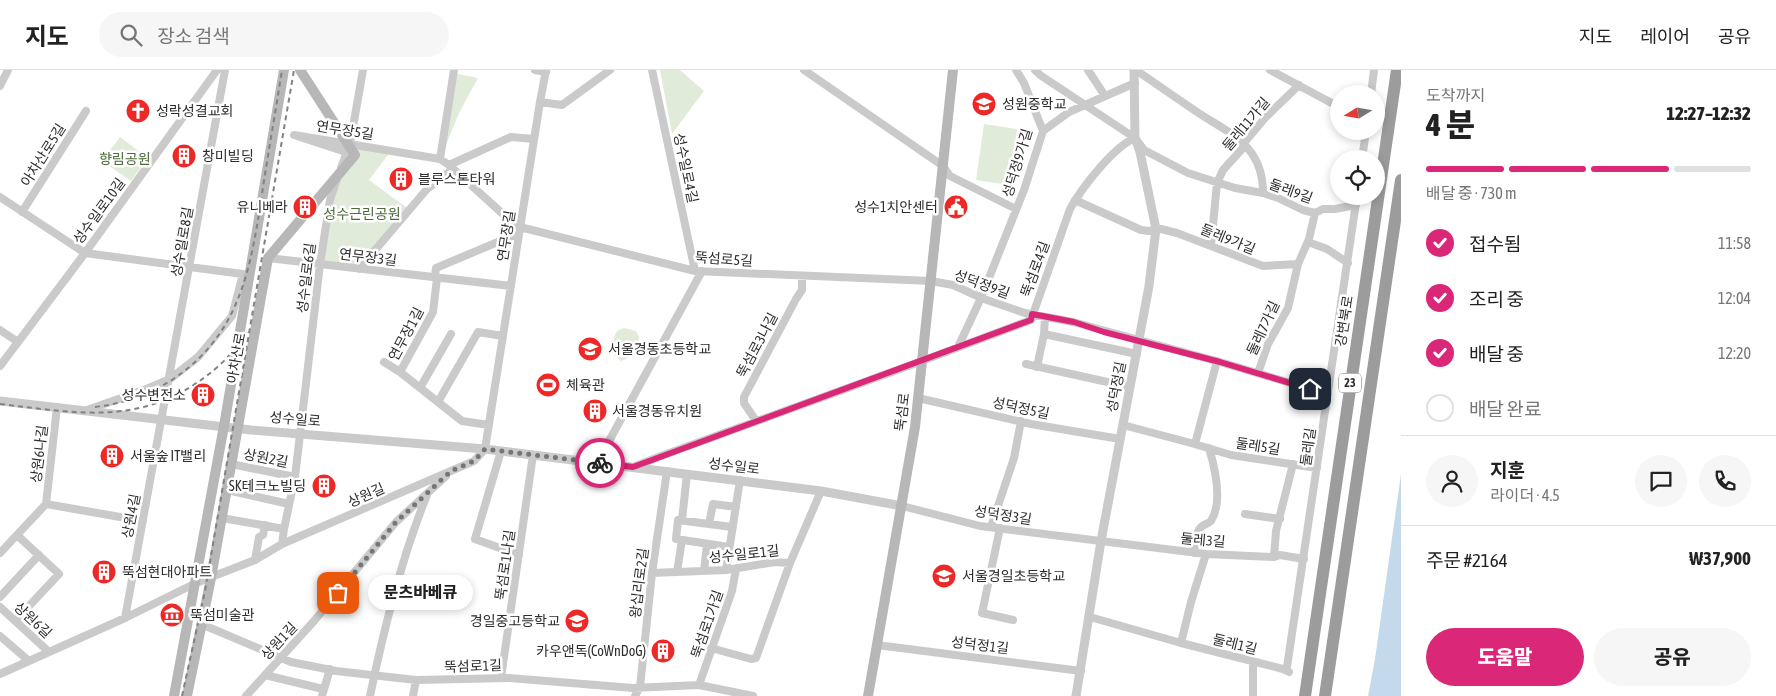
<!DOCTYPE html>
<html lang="ko">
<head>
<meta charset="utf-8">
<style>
	:root { --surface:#fff; --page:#f6f6f6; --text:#222; --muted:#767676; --line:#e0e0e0; --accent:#db2777 }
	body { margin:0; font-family:"Asap Condensed","Noto Sans KR",sans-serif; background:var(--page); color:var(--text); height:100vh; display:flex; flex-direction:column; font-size:19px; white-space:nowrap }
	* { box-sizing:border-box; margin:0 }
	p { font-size:16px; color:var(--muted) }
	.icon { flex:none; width:28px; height:28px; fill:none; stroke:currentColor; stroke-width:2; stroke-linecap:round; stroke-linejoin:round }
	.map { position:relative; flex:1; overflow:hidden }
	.side { display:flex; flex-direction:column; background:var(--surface); width:375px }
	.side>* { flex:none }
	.needle { width:32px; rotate:259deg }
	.controls { position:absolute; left:1330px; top:15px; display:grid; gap:10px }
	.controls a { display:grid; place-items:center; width:55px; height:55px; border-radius:50%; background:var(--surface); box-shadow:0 2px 8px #0003; font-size:25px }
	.pin { position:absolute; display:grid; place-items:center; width:42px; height:42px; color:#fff; margin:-21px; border-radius:10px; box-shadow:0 2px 8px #0006 }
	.courier { position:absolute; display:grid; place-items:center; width:50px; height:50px; margin:-25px; border:4px solid #db2777; border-radius:50%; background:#fff; color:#222; box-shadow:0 1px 6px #0007 }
	.bubble { position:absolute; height:35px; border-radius:18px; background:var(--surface); box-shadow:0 2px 8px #0003; font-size:16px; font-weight:800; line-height:35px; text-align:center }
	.overview em { font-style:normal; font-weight:800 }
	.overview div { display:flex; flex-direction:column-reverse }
	.overview { display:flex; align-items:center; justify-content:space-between; height:85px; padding:0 25px }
	h1 { font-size:32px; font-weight:800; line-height:38px }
	.bar { display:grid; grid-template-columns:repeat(4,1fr); gap:8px 5px; align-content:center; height:60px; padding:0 25px }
	.bar i { height:6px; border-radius:4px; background:var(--line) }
	.bar .selected { background:var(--accent) }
	.bar p { grid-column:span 4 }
	.line { display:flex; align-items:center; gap:12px; padding:0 25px; border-top:1px solid var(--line) }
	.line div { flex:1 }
	.round { display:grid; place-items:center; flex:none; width:52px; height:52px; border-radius:26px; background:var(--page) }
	ol { padding:0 25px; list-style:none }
	li { display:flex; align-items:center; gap:15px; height:55px }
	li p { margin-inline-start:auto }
	li .icon { padding:5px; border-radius:50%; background:var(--accent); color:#fff; stroke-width:4 }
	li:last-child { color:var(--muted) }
	li i { width:28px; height:28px; border:2px solid var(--line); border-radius:50% }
	.primary-button { display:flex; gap:10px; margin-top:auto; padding:10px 25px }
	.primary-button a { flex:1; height:58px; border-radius:30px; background:var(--accent); color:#fff; font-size:20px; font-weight:800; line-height:58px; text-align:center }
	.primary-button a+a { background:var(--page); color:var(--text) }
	header { display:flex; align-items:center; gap:30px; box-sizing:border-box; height:70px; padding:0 25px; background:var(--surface); border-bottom:1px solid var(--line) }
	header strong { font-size:24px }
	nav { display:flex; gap:28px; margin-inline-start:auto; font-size:18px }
	.search { width:350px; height:45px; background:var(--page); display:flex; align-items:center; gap:12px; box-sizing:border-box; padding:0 18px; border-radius:28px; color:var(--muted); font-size:19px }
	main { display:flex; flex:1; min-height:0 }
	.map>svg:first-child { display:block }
</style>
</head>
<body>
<header>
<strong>지도</strong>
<div class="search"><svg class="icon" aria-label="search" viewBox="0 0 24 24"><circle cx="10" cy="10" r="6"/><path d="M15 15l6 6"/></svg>장소 검색</div>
<nav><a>지도</a><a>레이어</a><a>공유</a></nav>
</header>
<main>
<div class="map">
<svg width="1401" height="626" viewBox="0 0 1401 626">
	<rect width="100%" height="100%" fill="#fff"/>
	<path fill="#e1ebd9" d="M660 0H680L704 21 672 64Z
		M457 4 478 8 459 43 444 80Z
		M984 54 1017 59 1009 115 976 110Z
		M120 67 148 88 131 111 102 91Z
		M351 76 390 82 369 110 407 138 358 195 323 192 333 130Z
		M624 258 636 261 639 267C637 278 633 288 621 291L614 285C615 274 610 261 624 258Z"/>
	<path fill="#c4d9ec" d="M1401 404V626H1368L1375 589Z"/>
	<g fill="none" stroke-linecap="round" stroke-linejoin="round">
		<path stroke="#cacaca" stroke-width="8" d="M535 0 546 2
			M652 0 695 201
			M804 0 943 96 950 106 1016 139
			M1035 0 1040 5 1135 68 1144 80 1188 103 1235 118 1263 123 1278 128 1303 140 1315 143 1323 139H1335L1356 135
			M1088 0 1105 26
			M1270 0 1339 37
			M1137 1C1158 15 1179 30 1200 44 1233 65 1263 77 1263 123
			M0 16 8 0
			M1371 24 1374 0
			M540 32 562 35 610 0
			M1043 61 1069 42 1135 13
			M355 85 294 65 440 89 449 95 504 145 520 157 695 201 931 211 953 215 984 229 1025 243 1073 252 1220 292 1328 324
			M440 89 454 0
			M1362 89 1366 61
			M449 95 511 67 534 69
			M341 98 350 74 363 0
			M0 127 85 183 250 205
			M1075 130 1141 160 1149 161 1161 159 1177 163 1263 196 1298 194
			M22 142 86 41
			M1308 172 1327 179 1348 193
			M1211 176 1217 113 1223 100 1243 78 1244 73 1265 48 1299 15
			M268 188 511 216
			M359 199 427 119 453 99
			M435 207 436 198 519 163
			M0 260 18 272
			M1044 264 1137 284
			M958 277 981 228 1024 120 1043 61 1024 13 1016 0
			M384 292 400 302 462 351 489 355
			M1026 294 1130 317
			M0 296 85 183 217 0
			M1037 297 1044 264 1045 247
			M400 302 433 242 437 208
			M1258 303 1268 274 1288 238 1298 194 1309 169 1315 143
			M420 318 451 264
			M918 328 1031 354 1120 369
			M438 332 478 262 503 266
			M87 340 144 320 170 309 198 287 232 246 243 204
			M756 351 744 333V327L796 229 802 220V210
			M1123 355 1191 373 1231 385 1317 398
			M1195 374 1217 291
			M501 381 475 469 519 485
			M597 393 702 201
			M231 394 295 407
			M633 397 661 386 922 291 1031 250 1070 139C1081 119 1113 77 1135 68
			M227 420 289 434
			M46 434 57 337
			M902 436 980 456 1206 484 1274 487 1280 485 1304 489
			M1245 444 1280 449
			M222 448 284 459
			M682 450 687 404
			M709 454 713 434 736 437
			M991 457 1014 388 1021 351
			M1000 458 982 543 1013 550
			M282 474 284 459 295 407 320 194 330 130 337 109
			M729 477 676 469 678 450 732 457
			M0 483 46 434 143 451
			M1194 483C1195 475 1195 463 1201 457 1204 454 1208 454 1211 451 1223 432 1215 398 1209 378
			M1274 487 1276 461 1293 394
			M255 490 259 467 263 465 265 455
			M726 500 740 410
			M704 501 707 474
			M677 502 682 470
			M652 503 726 500 775 492 790 493 821 421
			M0 527 39 485
			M0 537 49 582
			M1090 547 1181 573 1283 599 1289 602
			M125 548 225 0
			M15 551 59 504 17 465
			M201 554 291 592 336 601 416 610 509 608 633 618 699 615 753 626
			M0 566 29 591
			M1181 573 1191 532 1206 484
			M877 575 1081 601
			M711 578 751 589 756 588 790 493
			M1253 591V626
			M1283 599 1287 597 1357 126
			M0 604 125 548 196 513 255 490 282 474 474 391 485 379 540 32 546 0
			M265 605 323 619
			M501 608 533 385
			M699 615 732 521 736 499
			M246 626 314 551 396 452 446 406
			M322 626 330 599
			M370 626C384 558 401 489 427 425
			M413 626 416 610
			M635 626 640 617 652 503 667 401"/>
		<path stroke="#cacaca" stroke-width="9" d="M0 331 251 360 485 379 821 421 902 436
			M1076 626 1101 471 1149 216 1156 159 1140 82 1135 68 1134 0"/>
		<path stroke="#b7b7b7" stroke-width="10" d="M174 626 224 356 284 0
			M187 626 211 508 268 188 355 85 300 0
			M868 626 915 357 953 0"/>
		<path stroke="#9c9c9c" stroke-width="12" d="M1305 626 1397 0
			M1325 626 1401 110"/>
		<path stroke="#828282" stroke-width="2" stroke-dasharray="5 4" stroke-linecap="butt" d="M0 334C79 343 141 357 209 304 222 294 240 276 247 261
			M95 337C158 330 213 291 237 231 251 199 258 152 263 117 269 78 276 39 282 0
			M182 626 205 521 294 0"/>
	</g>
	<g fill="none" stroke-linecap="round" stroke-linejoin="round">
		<path stroke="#767676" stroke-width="5" stroke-dasharray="0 9" d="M338 523 396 452 451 401 474 391 485 379 600 393"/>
		<path stroke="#db2777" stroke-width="6" d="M600 393 633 397 1031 250 1032 244 1074 252 1104 262 1220 292 1310 319"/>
	</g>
	<defs>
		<symbol id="school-disc" viewBox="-11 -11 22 22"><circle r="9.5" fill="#ed2826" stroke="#fff"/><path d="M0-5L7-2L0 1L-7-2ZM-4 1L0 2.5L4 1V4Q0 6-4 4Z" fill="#fff"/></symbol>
		<symbol id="church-disc" viewBox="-11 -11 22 22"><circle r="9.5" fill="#ed2826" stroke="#fff"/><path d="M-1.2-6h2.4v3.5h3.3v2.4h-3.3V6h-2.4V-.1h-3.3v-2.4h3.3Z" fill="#fff"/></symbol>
		<symbol id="building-disc" viewBox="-11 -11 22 22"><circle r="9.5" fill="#ed2826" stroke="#fff"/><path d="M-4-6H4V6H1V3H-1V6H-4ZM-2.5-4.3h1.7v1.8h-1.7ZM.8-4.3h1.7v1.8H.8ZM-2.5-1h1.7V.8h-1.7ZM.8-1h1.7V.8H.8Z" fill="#fff"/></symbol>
		<symbol id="civic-disc" viewBox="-11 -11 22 22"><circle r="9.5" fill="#ed2826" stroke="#fff"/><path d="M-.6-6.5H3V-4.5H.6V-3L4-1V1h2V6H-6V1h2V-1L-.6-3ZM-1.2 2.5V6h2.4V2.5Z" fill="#fff"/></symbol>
		<symbol id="stadium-disc" viewBox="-11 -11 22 22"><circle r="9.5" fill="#ed2826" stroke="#fff"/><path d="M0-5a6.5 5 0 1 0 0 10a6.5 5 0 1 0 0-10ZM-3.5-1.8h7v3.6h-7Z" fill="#fff"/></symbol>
		<symbol id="museum-disc" viewBox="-11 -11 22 22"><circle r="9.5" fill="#ed2826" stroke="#fff"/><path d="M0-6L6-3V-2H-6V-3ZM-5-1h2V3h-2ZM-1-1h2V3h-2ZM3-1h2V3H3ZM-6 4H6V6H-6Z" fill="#fff"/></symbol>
	</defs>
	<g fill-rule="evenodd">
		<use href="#school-disc" x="970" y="20" width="28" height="28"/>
		<use href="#church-disc" x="124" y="27" width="28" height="28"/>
		<use href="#building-disc" x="170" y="72" width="28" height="28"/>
		<use href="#building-disc" x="387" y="95" width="28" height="28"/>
		<use href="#building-disc" x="291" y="123" width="28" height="28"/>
		<use href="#civic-disc" x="942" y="123" width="28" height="28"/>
		<use href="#school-disc" x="576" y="265" width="28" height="28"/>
		<use href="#stadium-disc" x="534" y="301" width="28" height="28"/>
		<use href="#building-disc" x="189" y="311" width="28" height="28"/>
		<use href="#building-disc" x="581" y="327" width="28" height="28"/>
		<use href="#building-disc" x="98" y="372" width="28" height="28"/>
		<use href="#building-disc" x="310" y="402" width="28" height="28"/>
		<use href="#building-disc" x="90" y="488" width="28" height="28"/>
		<use href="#school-disc" x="930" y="492" width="28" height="28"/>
		<use href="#museum-disc" x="158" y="531" width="28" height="28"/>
		<use href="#school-disc" x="563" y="537" width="28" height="28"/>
		<use href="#building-disc" x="649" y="567" width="28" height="28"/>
	</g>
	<g text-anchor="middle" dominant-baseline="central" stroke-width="5" stroke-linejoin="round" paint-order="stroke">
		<rect fill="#fff" stroke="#6c6c6c" stroke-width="1" x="1339" y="303.5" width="22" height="19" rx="4"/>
		<g font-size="12" font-weight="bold" fill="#2d2d2d">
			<text x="1350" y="313">23</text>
		</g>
		<g font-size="14" fill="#2d2d2d" stroke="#fff" text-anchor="start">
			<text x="1002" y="34">성원중학교</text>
			<text x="156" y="41">성락성결교회</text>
			<text x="202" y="86">창미빌딩</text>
			<text x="418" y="109">블루스톤타워</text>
			<text x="288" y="137" text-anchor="end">유니베라</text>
			<text x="938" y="137" text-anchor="end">성수1치안센터</text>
			<text x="608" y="279">서울경동초등학교</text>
			<text x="566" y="315">체육관</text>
			<text x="186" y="325" text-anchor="end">성수변전소</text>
			<text x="612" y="341">서울경동유치원</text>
			<text x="130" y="386">서울숲 IT밸리</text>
			<text x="306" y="416" text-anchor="end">SK테크노빌딩</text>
			<text x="122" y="502">뚝섬현대아파트</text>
			<text x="962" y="506">서울경일초등학교</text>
			<text x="190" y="545">뚝섬미술관</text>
			<text x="560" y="551" text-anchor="end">경일중고등학교</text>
			<text x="646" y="581" text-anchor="end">카우앤독(CoWnDoG)</text>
		</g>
		<g font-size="14" fill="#2d2d2d" stroke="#fff">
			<text transform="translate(1246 54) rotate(-50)">둘레11가길</text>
			<text transform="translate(345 60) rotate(9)">연무장5길</text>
			<text transform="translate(43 85) rotate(-58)">아차산로5길</text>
			<text transform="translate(1017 93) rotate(-73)">성덕정9가길</text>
			<text transform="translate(686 98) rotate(78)">성수일로4길</text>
			<text transform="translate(1291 121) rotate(20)">둘레9길</text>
			<text transform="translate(99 141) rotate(-54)">성수일로10길</text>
			<text transform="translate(506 166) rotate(-81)">연무장길</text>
			<text transform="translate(1228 169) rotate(22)">둘레9가길</text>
			<text transform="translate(182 172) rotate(-80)">성수일로8길</text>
			<text transform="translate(368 187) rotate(7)">연무장3길</text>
			<text transform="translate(724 189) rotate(4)">뚝섬로5길</text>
			<text transform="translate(1035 199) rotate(-70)">뚝섬로4길</text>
			<text transform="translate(306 208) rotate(-83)">성수일로6길</text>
			<text transform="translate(982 214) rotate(20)">성덕정9길</text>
			<text transform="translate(1344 251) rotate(-81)">강변북로</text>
			<text transform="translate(1263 258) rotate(-65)">둘레7가길</text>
			<text transform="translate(406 264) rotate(-62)">연무장1길</text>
			<text transform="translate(757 275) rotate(-62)">뚝섬로3나길</text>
			<text transform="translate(236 288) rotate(-80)">아차산로</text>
			<text transform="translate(1116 317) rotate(-79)">성덕정길</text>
			<text transform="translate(1021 338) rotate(12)">성덕정5길</text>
			<text transform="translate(902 342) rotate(-83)">뚝섬로</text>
			<text transform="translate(295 349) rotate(5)">성수일로</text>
			<text transform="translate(1258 376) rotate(9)">둘레5길</text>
			<text transform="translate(1308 377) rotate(-82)">둘레길</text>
			<text transform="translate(39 384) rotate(-83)">상원6나길</text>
			<text transform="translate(266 388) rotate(11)">상원2길</text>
			<text transform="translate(734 396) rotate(7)">성수일로</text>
			<text transform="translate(366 425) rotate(-24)">상원길</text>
			<text transform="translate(1003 445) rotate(9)">성덕정3길</text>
			<text transform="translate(131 446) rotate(-79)">상원4길</text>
			<text transform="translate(1203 470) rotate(5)">둘레3길</text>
			<text transform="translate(744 484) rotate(-6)">성수일로1길</text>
			<text transform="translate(505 495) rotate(-82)">뚝섬로1나길</text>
			<text transform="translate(639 513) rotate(-83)">왕십리로2길</text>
			<text transform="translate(33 550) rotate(43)">상원6길</text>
			<text transform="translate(707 554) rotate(-71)">뚝섬로1가길</text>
			<text transform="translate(279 571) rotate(-47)">상원1길</text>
			<text transform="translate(1235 574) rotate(14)">둘레1길</text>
			<text transform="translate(980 575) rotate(7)">성덕정1길</text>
			<text transform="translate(473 596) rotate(-2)">뚝섬로1길</text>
		</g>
		<g font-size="14" fill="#4b6a38" stroke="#fff">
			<text x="125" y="89">향림공원</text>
			<text x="362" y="144">성수근린공원</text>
		</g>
	</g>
</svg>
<div class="controls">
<a><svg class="needle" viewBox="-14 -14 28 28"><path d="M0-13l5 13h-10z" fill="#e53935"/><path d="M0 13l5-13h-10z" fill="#767676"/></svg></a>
<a><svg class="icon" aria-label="locate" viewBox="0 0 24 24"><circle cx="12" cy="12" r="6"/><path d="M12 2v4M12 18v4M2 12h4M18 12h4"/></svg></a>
</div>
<div class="pin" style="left:338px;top:523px;background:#ea580c"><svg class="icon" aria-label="bag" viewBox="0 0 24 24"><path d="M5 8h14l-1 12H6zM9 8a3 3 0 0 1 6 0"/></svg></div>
<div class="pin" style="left:1310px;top:319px;background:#1f2937"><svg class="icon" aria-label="home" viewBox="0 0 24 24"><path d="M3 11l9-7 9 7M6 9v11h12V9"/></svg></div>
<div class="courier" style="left:600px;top:393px"><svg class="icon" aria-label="bike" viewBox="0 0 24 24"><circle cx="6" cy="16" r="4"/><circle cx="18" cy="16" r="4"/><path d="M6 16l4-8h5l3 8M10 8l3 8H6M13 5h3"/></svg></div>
<div class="bubble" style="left:368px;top:505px;width:105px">문츠바베큐</div>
</div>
<section class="side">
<div class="overview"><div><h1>4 분</h1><p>도착까지</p></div><em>12:27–12:32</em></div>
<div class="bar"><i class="selected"></i><i class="selected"></i><i class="selected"></i><i></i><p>배달 중 · 730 m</p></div>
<ol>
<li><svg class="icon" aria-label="check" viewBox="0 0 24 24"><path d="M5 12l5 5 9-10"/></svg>접수됨<p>11:58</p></li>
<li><svg class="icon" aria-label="check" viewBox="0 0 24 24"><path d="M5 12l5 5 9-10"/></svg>조리 중<p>12:04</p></li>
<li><svg class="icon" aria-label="check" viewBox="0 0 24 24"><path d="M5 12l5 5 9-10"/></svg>배달 중<p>12:20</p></li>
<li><i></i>배달 완료</li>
</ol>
<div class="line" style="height:90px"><a class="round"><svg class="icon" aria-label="person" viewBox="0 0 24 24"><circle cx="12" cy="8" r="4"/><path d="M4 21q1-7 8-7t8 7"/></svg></a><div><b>지훈</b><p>라이더 · 4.5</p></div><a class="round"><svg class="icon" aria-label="chat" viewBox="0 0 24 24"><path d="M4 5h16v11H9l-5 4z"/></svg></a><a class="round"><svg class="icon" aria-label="phone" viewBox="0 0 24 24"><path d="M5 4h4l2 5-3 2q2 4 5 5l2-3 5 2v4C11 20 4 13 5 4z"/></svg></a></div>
<div class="line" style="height:65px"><div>주문 #2164</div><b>₩37,900</b></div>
<div class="primary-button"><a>도움말</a><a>공유</a></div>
</section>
</main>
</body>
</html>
